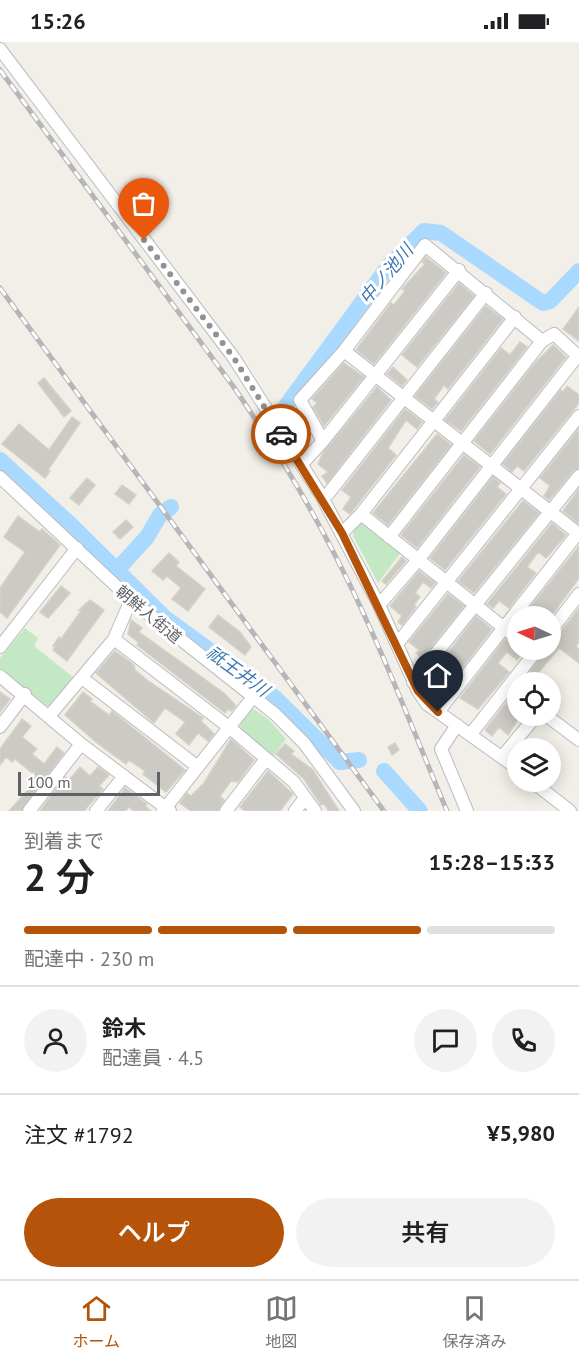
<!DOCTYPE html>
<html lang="ja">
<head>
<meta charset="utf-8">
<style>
	:root { --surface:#fff; --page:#f2f2f2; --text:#202124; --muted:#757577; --line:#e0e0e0; --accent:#b45309 }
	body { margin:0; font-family:"PT Sans","Noto Sans JP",sans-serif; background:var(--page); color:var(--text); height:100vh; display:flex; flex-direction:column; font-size:22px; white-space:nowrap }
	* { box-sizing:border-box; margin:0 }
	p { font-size:20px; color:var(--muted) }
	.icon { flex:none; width:33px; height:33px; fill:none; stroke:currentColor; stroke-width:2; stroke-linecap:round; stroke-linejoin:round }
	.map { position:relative; height:769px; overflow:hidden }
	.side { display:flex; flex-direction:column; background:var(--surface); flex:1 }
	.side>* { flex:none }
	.needle { width:39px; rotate:274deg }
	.tools { position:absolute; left:507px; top:564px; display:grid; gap:12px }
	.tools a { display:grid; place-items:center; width:54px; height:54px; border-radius:50%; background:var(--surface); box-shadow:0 3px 15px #0003; font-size:30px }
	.scale { position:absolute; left:18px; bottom:15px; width:142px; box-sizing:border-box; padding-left:6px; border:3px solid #5e6268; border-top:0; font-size:16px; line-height:21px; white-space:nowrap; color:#5e6268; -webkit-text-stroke:4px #fff; paint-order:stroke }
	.pin { position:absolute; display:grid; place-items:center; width:51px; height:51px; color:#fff; margin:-62px -26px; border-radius:50% 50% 50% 0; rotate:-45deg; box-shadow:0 0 6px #0007 }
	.pin .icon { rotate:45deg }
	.courier { position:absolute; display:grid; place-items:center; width:60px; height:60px; margin:-30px; border:4px solid #b45309; border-radius:50%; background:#fff; color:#222; box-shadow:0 2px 8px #0007 }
	.head em { font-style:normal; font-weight:600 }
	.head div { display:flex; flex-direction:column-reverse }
	.head { display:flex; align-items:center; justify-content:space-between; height:102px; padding:0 24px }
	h1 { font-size:39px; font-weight:600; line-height:45px }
	.bar { display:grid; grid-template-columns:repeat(4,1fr); gap:9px 6px; align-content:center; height:72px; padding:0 24px }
	.bar i { height:8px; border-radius:4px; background:var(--line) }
	.bar .selected { background:var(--accent) }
	.bar p { grid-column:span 4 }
	.line { display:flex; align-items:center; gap:15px; padding:0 24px; border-top:2px solid var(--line) }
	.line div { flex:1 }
	.round { display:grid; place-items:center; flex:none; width:63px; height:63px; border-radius:32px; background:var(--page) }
	.cta { display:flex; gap:12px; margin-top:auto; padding:12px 24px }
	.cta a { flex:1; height:69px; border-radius:36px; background:var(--accent); color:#fff; font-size:24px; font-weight:600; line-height:69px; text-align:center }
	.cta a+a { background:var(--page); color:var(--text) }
	.status { display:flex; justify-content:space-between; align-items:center; height:42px; padding:0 30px; background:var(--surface); direction:ltr }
	.status svg { height:16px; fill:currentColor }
	.tabs { display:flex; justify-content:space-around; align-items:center; height:84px; border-top:2px solid var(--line); background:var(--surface); font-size:16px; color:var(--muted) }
	.tabs a { display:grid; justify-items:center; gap:3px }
	.tabs .selected { color:var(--accent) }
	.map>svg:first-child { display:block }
</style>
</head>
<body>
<div class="status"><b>15:26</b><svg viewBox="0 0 49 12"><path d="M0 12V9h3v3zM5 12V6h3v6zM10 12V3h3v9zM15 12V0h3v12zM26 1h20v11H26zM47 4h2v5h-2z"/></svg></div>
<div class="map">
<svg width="579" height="769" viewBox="0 0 579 769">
	<rect width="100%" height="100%" fill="#f1efe7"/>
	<path fill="#c4e8c4" d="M361 479 401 510 378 541 353 494 354 487Z
		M25 586 38 596 34 604 74 636 51 663 47 664 0 627V616Z
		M252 666 268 677 286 697 272 716 241 689 240 682Z"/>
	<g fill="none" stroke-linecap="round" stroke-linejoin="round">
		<path stroke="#a9d9ff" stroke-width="16" d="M280 372 388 225 424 189 441 191 543 261 550 259 579 229
			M0 418 71 483 165 576 275 656 340 720 359 718
			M116 529 147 495 160 473 171 465
			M384 729 420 769"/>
	</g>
	<path fill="#cccac4" stroke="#d6d1c5" stroke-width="1.5" d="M426 215 446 231 374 322 356 308 391 261 394 263 405 249 402 247 425 222 422 220Z
		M459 241 474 254 417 325 402 313Z
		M486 264 503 277 448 347 444 343 434 357 438 360 432 367 415 354Z
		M579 265V299L563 287Z
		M520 300 527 305 461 389 445 378 501 306 510 313Z
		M553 303 566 315 490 412 474 399 536 320Z
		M344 321 364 335 324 384 313 365 317 361 312 357Z
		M393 325 407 338 402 344 387 332Z
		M44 336 71 369 64 375 38 341Z
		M567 344 579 353V361L524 429 517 424 512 430 503 422 561 348 563 350Z
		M377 345 391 358 327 441 322 434 328 430 318 422 323 411Z
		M405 367 422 380 417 387 406 378 388 406 396 413 350 472 343 467 351 455 342 448Z
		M72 375 80 381 48 428 50 429 45 436 2 402 19 382 49 408Z
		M302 383 308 394 301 398 295 387Z
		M579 387V426L573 429 549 458 544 454 550 444 540 436Z
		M437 392 451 403 388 483 373 471Z
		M464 413 480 425 417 506 401 493Z
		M493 435 500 441 497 445 506 452 445 528 430 516Z
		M87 436 95 443 79 463 70 456Z
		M122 443 136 453 129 462 115 452Z
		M579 447V482L563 469Z
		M523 459 539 471 474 551 458 539Z
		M18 474 40 490 42 487 60 503 7 576 0 570V546L25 510 4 495Z
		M126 478 133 485 120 497 113 490Z
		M552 481 566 493 546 516 538 510 527 525 536 531 509 566 499 559 493 566 487 562Z
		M579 504V536L550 576 523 574Z
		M169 511 179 520 176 524 205 547 188 569 172 557 181 546 167 534 163 538 152 529Z
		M402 515 406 519 386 542 382 539Z
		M419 529 435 541 431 546 423 540 415 551 420 555 414 563 416 565 402 583 398 580 402 574 390 564Z
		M61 544 70 551 48 576 40 570Z
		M448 552 464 564 422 616 416 611 419 608 409 600Z
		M90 558 104 568 67 619 53 608 55 605 53 604 59 595 61 597 81 569 79 568Z
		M579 566V600L576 604 579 607V621L559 606 534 636 540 640H522L546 608H550V598L557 595Z
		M218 573 240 590 251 605 245 613 209 585Z
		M476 574 492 587 445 648 429 636Z
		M131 578 142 586 139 590 224 651 236 664 231 669 228 667 225 671 137 603 139 601 128 592Z
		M505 597 523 610 517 618 507 610 498 621 509 630 478 667 460 656Z
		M115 609 134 623 135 628 147 638 203 676 201 679 214 692 208 699 198 691 189 703 176 692 185 680 165 666 154 681 96 631Z
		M518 646V674H520L508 693 499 685 492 694 485 688Z
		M0 650 10 657 0 670Z
		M83 650 92 657 90 659 109 673 112 669 185 728 166 750 143 732 145 729 129 718 126 722 97 701 65 673Z
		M22 677 31 684 22 695 37 707 32 712 44 722 57 705 64 711 21 769H9L37 738 34 736 36 734 15 717 12 720 6 715 0 723V707Z
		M231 697 254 718 238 740 231 739 220 754 224 758 218 769H191L180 761 187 751 191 754 204 741Z
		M395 701 399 708 392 713 388 705Z
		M285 702 294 709 291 712 313 728 339 769H329L324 762 321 763 304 737 276 712Z
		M80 725 90 734 98 725 109 733 99 744 103 747 84 769H40L65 735 69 738Z
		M268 729 293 752 280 769H245L240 765Z
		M125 746 147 762 145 764 151 769H134L129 765 125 769H108Z"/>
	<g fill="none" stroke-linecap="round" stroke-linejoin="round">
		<defs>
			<path id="minor" d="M0 7 234 316 322 455 379 563 418 649 427 662 518 727
				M344 309 579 492
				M323 399 300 358 344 309 425 203 542 299
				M302 422 323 399 459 228
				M0 435 131 558 275 672 304 701 354 769
				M322 455 328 452 486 251
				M361 472 518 597
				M342 491 361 472 515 275
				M389 495 542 299 554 292 579 315
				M379 563 418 518 579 312
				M550 590 579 552
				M114 597 230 686 294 740 315 769
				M397 602 579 374
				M0 605 77 506
				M0 634 81 702 170 769
				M82 636 198 725
				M413 640 579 434
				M438 670 578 491
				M50 673 114 597 131 558
				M547 674 579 698
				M457 683 441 707 467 769
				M0 685 25 652
				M470 693 537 608
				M502 715 536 674
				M533 740 570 769
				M29 769 81 702
				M96 769 124 734
				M163 769 253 655
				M226 769 265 718
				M295 769 305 756"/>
		</defs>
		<use href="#minor" stroke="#b9bcc1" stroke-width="14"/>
		<use href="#minor" stroke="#fff" stroke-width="12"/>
		<defs>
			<path id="rail" d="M0 28 233 344C272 401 308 459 339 521 380 601 412 686 447 769
				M0 246 384 769"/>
		</defs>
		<use href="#rail" stroke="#b6b6b8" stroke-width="5"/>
		<use href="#rail" stroke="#fff" stroke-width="3" stroke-dasharray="9" stroke-linecap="butt"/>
	</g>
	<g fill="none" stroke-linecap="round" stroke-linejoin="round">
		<path stroke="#919394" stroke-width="6" stroke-dasharray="0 10.8" d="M144 198 234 316 281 392"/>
		<path stroke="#b45309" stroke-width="8" d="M281 392 342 491 418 649 438 670"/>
	</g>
	<g text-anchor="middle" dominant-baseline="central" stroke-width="6" stroke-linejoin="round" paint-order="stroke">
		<g font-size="16" fill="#5e6268" stroke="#fff">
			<text transform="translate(149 572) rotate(40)">朝鮮人街道</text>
		</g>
		<g font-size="18" font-style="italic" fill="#4279b5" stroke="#fff">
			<text transform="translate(386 232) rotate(-50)">中ノ池川</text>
			<text transform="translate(238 629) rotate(36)">祇王井川</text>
		</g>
	</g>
</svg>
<div class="tools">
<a><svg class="needle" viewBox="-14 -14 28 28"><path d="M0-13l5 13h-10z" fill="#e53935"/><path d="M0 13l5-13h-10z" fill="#757577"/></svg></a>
<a><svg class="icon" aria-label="locate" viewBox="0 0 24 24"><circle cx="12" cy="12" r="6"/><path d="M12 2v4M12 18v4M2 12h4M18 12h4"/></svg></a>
<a><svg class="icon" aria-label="layers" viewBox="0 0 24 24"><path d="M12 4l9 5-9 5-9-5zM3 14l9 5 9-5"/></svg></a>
</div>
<div class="scale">100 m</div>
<div class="pin" style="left:144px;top:198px;background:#ea580c"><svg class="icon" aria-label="bag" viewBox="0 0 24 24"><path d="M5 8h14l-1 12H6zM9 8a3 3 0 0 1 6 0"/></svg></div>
<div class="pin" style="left:438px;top:670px;background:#1f2937"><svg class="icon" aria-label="home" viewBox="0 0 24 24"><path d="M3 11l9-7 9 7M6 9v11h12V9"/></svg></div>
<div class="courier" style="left:281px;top:392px"><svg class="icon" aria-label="car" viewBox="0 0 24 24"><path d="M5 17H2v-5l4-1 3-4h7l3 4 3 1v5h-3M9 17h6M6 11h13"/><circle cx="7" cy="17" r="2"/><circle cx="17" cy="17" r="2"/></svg></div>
</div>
<section class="side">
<div class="head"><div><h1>2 分</h1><p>到着まで</p></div><em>15:28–15:33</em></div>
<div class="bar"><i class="selected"></i><i class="selected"></i><i class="selected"></i><i></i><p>配達中 · 230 m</p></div>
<div class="line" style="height:108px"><a class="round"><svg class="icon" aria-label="person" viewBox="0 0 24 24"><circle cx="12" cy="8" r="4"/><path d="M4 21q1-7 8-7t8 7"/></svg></a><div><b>鈴木</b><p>配達員 · 4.5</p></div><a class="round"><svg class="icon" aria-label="chat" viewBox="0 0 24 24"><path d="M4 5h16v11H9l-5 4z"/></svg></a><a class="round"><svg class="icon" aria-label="phone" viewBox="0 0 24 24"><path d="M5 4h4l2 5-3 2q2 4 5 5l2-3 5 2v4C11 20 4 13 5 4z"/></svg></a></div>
<div class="line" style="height:78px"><div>注文 #1792</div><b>¥5,980</b></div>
<div class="cta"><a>ヘルプ</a><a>共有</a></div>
</section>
<nav class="tabs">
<a class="selected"><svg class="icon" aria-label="home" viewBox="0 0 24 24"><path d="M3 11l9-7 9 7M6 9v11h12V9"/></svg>ホーム</a>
<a><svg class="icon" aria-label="map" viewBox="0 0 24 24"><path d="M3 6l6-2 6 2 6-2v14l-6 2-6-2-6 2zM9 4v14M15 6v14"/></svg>地図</a>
<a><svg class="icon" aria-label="saved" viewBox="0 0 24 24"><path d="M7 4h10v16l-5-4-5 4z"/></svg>保存済み</a>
</nav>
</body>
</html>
